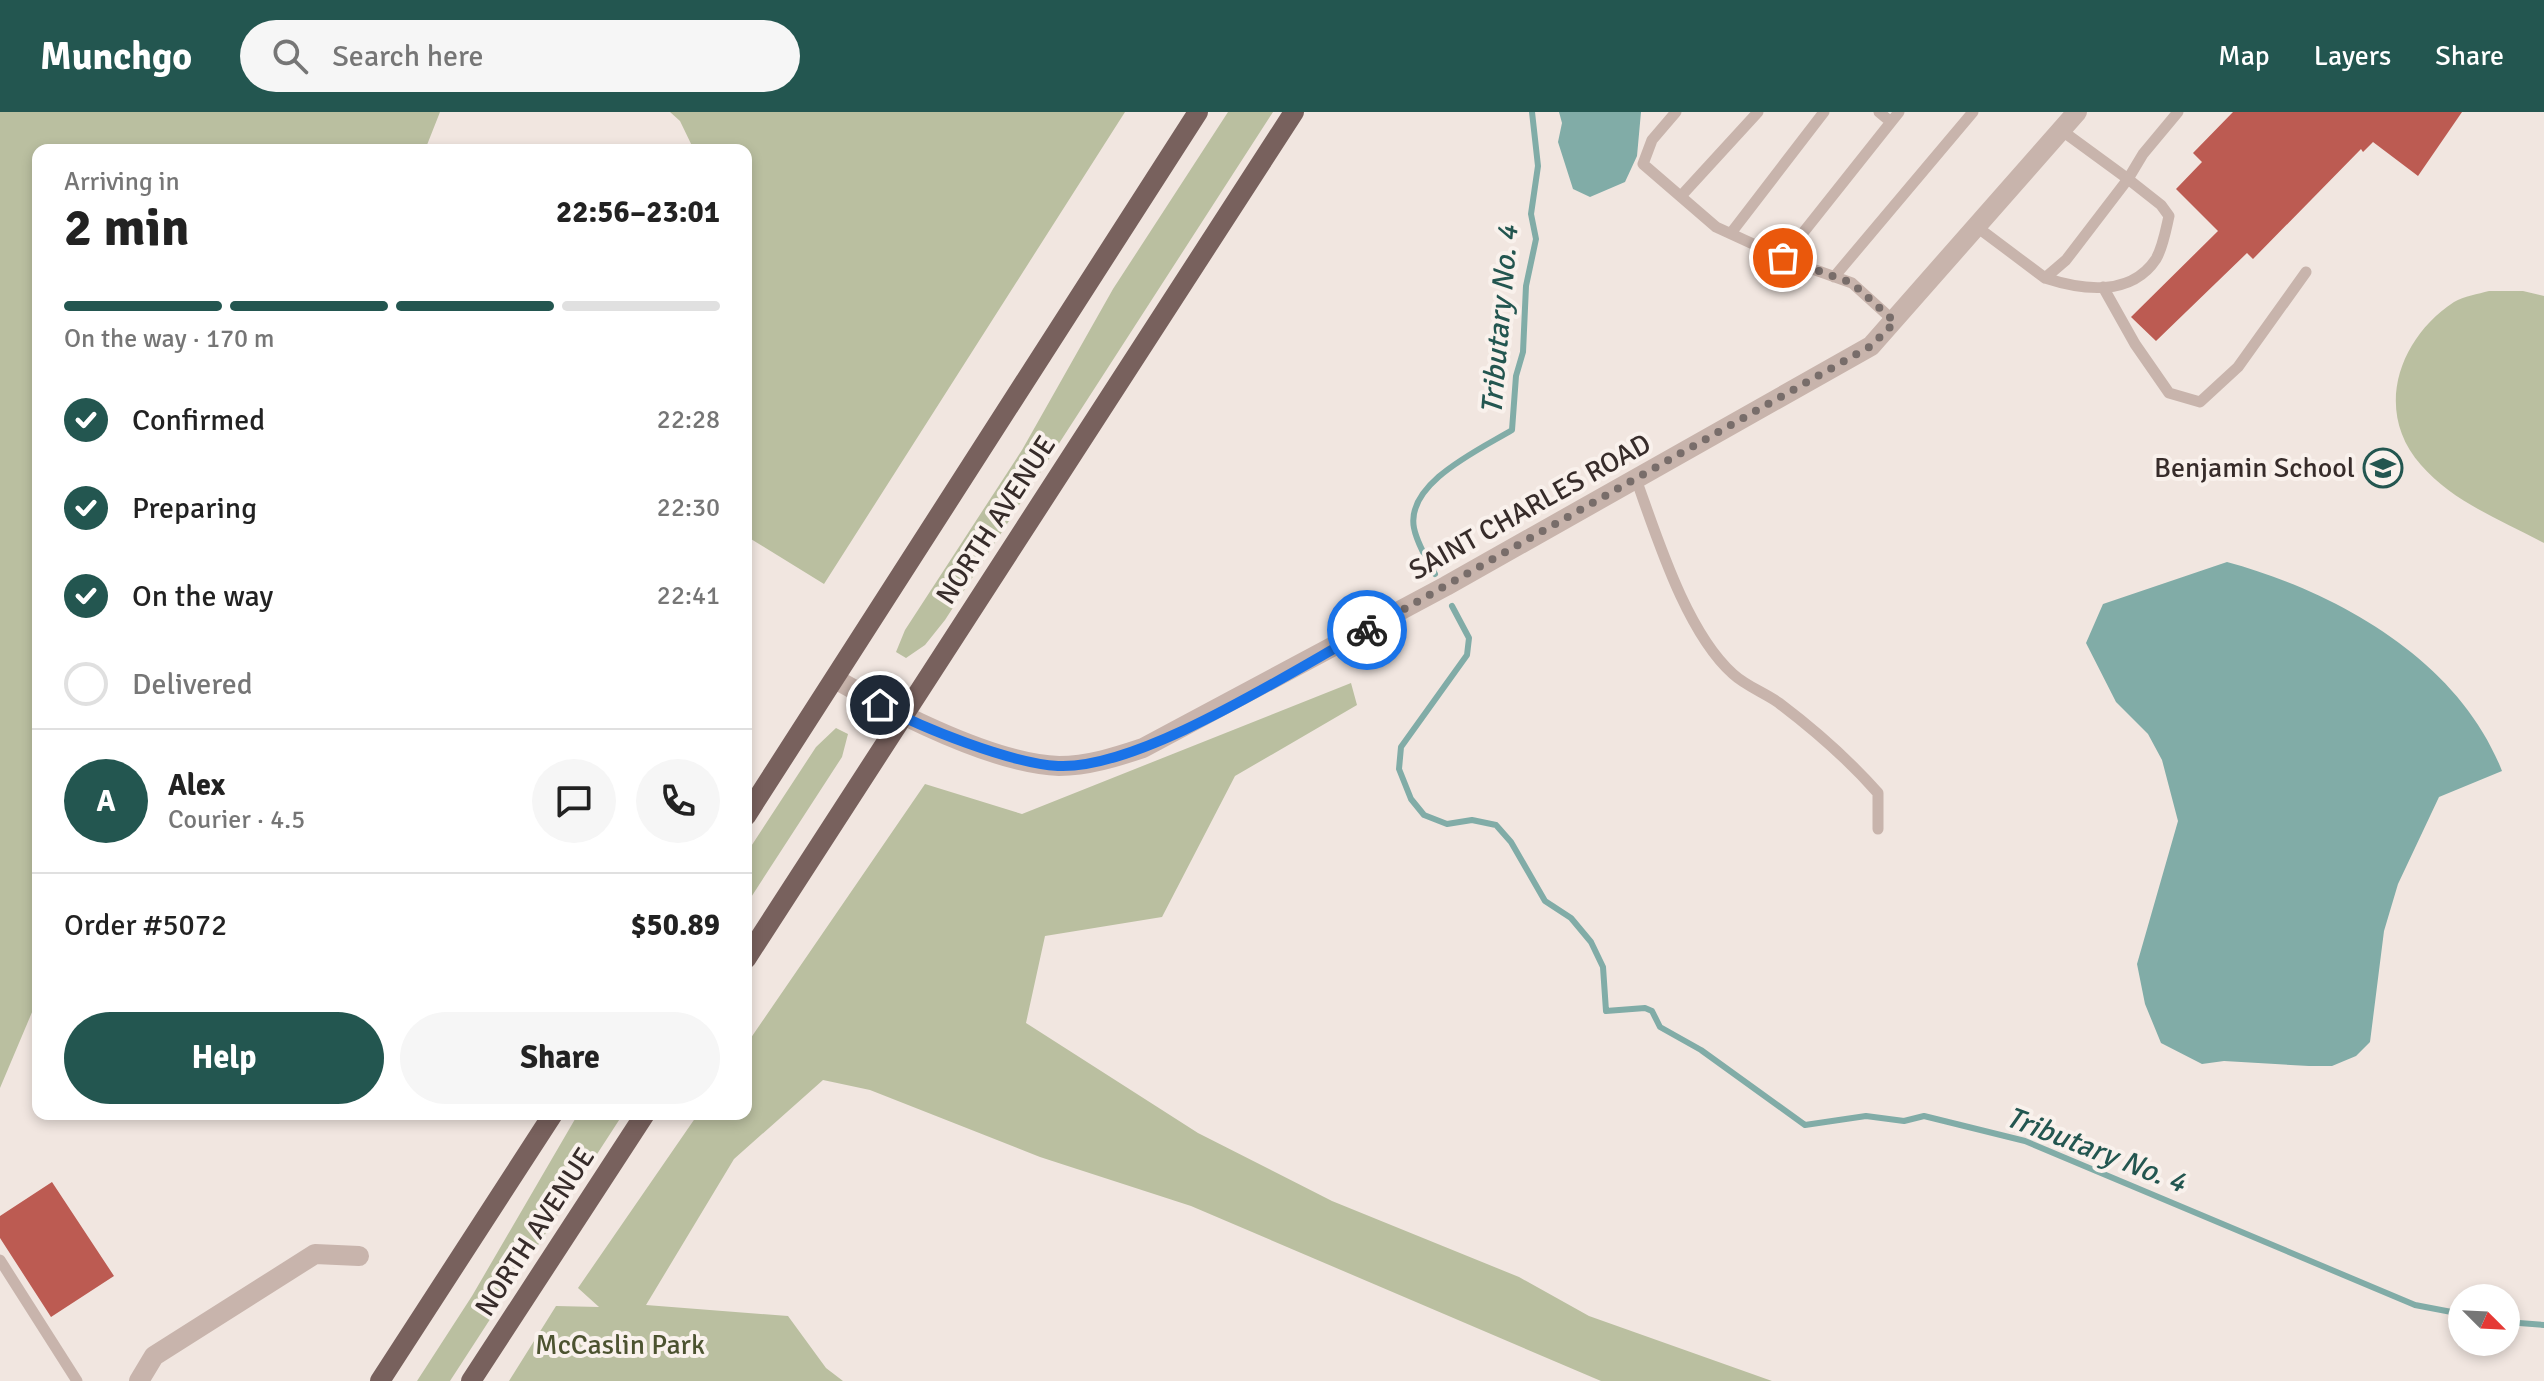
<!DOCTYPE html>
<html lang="en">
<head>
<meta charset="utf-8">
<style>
	:root { --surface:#fff; --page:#f6f6f6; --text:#222; --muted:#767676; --line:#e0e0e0; --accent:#235650 }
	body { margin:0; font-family:Signika,sans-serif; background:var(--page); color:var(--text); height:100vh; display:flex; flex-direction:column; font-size:30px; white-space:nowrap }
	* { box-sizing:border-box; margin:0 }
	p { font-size:26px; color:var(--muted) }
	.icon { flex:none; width:44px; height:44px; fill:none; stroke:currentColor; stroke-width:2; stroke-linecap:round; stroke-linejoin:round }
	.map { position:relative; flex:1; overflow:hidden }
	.sheet { position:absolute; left:32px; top:32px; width:720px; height:976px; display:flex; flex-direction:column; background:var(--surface); border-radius:16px; box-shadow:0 4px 12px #0003 }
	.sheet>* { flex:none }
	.needle { width:52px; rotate:114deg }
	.tools { position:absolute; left:2448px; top:1172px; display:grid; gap:16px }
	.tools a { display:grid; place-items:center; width:72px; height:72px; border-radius:50%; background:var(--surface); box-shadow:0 4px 12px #0003; font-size:40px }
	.pin { position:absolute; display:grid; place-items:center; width:68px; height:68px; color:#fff; margin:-34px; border:4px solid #fff; border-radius:50%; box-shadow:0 2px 8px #0007 }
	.courier { position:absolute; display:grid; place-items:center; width:80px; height:80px; margin:-40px; border:6px solid #1a73e8; border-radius:50%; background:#fff; color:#222; box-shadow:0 2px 10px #0007 }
	.summary em { font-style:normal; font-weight:700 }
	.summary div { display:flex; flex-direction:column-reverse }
	.summary { display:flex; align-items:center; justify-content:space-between; height:136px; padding:0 32px }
	h1 { font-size:52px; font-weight:700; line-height:60px }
	.bar { display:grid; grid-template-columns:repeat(4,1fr); gap:12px 8px; align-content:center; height:96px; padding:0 32px }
	.bar i { height:10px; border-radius:6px; background:var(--line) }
	.bar .current { background:var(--accent) }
	.bar p { grid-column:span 4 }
	.line { display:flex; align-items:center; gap:20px; padding:0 32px; border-top:2px solid var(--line) }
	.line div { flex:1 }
	.round { display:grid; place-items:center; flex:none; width:84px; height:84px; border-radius:42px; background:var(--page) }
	ol { padding:0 32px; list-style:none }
	li { display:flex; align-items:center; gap:24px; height:88px }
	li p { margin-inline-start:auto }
	li .icon { padding:8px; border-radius:50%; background:var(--accent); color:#fff; stroke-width:4 }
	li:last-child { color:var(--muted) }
	li i { width:44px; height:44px; border:4px solid var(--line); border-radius:50% }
	.button { display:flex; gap:16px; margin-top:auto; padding:16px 32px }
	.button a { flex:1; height:92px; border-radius:48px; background:var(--accent); color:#fff; font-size:32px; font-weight:700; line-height:92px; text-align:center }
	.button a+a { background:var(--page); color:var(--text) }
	header { display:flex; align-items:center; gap:48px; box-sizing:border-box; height:112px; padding:0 40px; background:var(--accent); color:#fff }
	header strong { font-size:38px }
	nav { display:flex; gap:44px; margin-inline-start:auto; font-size:28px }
	.search { width:560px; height:72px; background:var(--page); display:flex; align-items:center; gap:20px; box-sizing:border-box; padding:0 28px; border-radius:44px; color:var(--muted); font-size:30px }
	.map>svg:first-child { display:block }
</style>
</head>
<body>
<header>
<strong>Munchgo</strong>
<div class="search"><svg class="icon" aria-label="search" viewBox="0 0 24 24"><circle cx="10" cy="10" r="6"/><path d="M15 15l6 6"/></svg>Search here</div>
<nav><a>Map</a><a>Layers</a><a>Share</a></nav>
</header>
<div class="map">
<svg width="2544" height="1269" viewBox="0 0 2544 1269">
	<rect width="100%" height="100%" fill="#f1e6e0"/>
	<path fill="#babfa0" d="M0 0H440L425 38H38V886L0 976Z
		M670 0H1125L824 472 746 424V38H694L680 9Z
		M1228 0H1273L945 508 925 533 906 546 896 540 905 518 1022 338 1113 177Z
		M2489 179H2523L2544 184V431C2501 408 2453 390 2421 353 2373 299 2399 226 2454 190 2464 184 2478 182 2489 179Z
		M1351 571 1357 593 1235 664 1162 805 1045 824 1026 911 1198 1021 1332 1089 1519 1165 1589 1204 1772 1269H1601L1191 1094 1040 1045 870 978 823 968 734 1047 646 1193 788 1204 826 1256 843 1269H509L556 1194 599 1195 578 1176 698 1002H746V933L925 672 1022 702Z
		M836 616 848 622 842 645 746 793V742L816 635Z
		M578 1002H623L450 1269H417L472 1184Z"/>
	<path fill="#81aca7" d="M1559 0H1641L1637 44 1625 70 1590 85 1573 77 1558 30 1562 11Z
		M2227 450C2337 480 2459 548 2502 659L2439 685 2398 772 2384 819 2370 930 2356 944 2332 954H2309L2224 949 2202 952 2161 931 2145 892 2137 852 2178 709 2162 648 2148 622 2116 590 2086 531 2103 492Z"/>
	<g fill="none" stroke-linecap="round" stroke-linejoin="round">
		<path stroke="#81aca7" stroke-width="6" d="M1435 462C1427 448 1417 431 1414 416 1405 371 1481 337 1512 318L1516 264 1523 240 1526 174 1536 127 1531 102 1538 54 1532 0
			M1452 494 1469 526 1467 543 1401 635 1399 657 1411 687 1424 703 1447 712 1472 708 1496 713 1511 730 1545 789 1571 806 1591 830 1603 855 1606 899 1645 896 1652 899 1660 915 1701 938 1805 1013 1866 1004 1904 1009 1924 1004 2025 1029 2415 1193 2462 1202
			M2506 1210 2544 1213"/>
	</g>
	<path fill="#bc5b52" d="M2233 0H2462L2418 64 2373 30 2363 40 2361 37 2253 147 2247 141 2156 229 2131 205 2218 119 2176 77 2202 50 2193 41Z
		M52 1070 114 1164 51 1205 0 1126V1104Z"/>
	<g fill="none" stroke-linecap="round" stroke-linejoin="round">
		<path stroke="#c8b4ac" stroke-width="11" d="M1676 0 1652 28 1643 52 1716 115 1790 149 1852 171 1895 210
			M1879 0 1891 10 1899 0
			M1681 84 1758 0
			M1977 115 2045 166 2066 148 2128 67 2061 18
			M1731 121 1824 0
			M1783 146 1891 10
			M1834 165 1973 0
			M2045 166C2082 178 2131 185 2156 147 2163 135 2166 117 2169 104L2161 93 2128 67 2143 42 2178 0
			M2103 175 2135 232 2169 281 2200 290 2238 255 2306 160
			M1636 367C1657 425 1686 520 1733 562 1746 574 1765 581 1779 591 1816 619 1848 647 1878 681V717
			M0 1148 77 1269"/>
		<path stroke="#c8b4ac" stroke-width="20" d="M835 567C892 599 994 652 1059 654 1088 654 1116 645 1143 636L1446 474 1871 234 2077 0
			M139 1269 154 1244 315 1142 359 1144"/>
		<path stroke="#78615d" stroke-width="20" d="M746 704 1198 0
			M746 847 1294 0
			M380 1269 553 1002
			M471 1269 645 1002"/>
	</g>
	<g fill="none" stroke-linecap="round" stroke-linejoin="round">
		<path stroke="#786d6a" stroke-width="8" stroke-dasharray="0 14.4" d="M1367 518 1871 234 1895 210 1852 171 1783 146"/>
		<path stroke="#1a73e8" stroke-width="10" d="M880 593C922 616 1010 651 1058 654 1140 658 1292 559 1367 518"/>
	</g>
	<defs>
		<symbol id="school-ring" viewBox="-11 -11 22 22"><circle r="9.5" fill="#f9f1ec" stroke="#235650" stroke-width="1.5"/><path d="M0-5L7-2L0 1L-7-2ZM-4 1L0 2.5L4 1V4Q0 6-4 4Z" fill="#235650"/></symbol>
	</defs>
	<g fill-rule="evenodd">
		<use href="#school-ring" x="2361" y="334" width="44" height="44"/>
	</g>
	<g text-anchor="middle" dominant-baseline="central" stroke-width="8" stroke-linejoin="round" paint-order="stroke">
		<g font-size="28" fill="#372c2a" stroke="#f9f1ec" text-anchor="end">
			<text x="2355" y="356">Benjamin School</text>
		</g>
		<g font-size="28" fill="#372c2a" stroke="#f9f1ec">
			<text transform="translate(1530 395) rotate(-29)">SAINT CHARLES ROAD</text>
			<text transform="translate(996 408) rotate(-57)">NORTH AVENUE</text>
			<text transform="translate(535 1120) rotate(-57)">NORTH AVENUE</text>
		</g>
		<g font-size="28" fill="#4c5330" stroke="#f9f1ec">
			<text x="620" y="1233">McCaslin Park</text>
		</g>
		<g font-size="30" font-style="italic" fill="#235650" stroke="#f9f1ec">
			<text transform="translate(1500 208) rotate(-85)">Tributary No. 4</text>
			<text transform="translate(2096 1038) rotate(21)">Tributary No. 4</text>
		</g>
	</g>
</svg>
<div class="tools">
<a><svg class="needle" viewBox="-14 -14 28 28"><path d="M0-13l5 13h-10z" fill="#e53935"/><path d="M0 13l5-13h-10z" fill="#767676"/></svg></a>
</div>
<div class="pin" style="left:1783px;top:146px;background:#ea580c"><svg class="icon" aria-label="bag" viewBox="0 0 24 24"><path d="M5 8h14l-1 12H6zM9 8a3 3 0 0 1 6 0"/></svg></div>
<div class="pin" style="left:880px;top:593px;background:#1f2937"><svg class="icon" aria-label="home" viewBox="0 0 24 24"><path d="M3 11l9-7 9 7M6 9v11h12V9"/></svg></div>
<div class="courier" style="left:1367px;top:518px"><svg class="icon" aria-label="bike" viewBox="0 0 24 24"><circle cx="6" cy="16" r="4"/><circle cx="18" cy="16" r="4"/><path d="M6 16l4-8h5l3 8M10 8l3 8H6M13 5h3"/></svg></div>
<section class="sheet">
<div class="summary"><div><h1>2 min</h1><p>Arriving in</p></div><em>22:56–23:01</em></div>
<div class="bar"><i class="current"></i><i class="current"></i><i class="current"></i><i></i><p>On the way · 170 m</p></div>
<ol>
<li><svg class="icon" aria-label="check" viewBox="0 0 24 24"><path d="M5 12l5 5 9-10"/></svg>Confirmed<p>22:28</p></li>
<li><svg class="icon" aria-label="check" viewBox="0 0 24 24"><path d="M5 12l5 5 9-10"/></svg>Preparing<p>22:30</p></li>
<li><svg class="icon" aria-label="check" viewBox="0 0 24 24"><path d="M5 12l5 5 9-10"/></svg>On the way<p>22:41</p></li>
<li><i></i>Delivered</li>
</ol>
<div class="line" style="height:144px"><b class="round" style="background:var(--accent);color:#fff">A</b><div><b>Alex</b><p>Courier · 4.5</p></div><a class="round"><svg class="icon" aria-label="chat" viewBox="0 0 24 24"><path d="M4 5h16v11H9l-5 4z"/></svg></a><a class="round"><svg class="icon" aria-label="phone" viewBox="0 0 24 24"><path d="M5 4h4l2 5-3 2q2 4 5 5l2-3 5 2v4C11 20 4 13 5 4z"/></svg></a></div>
<div class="line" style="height:104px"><div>Order #5072</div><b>$50.89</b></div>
<div class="button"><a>Help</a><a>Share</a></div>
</section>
</div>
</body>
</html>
